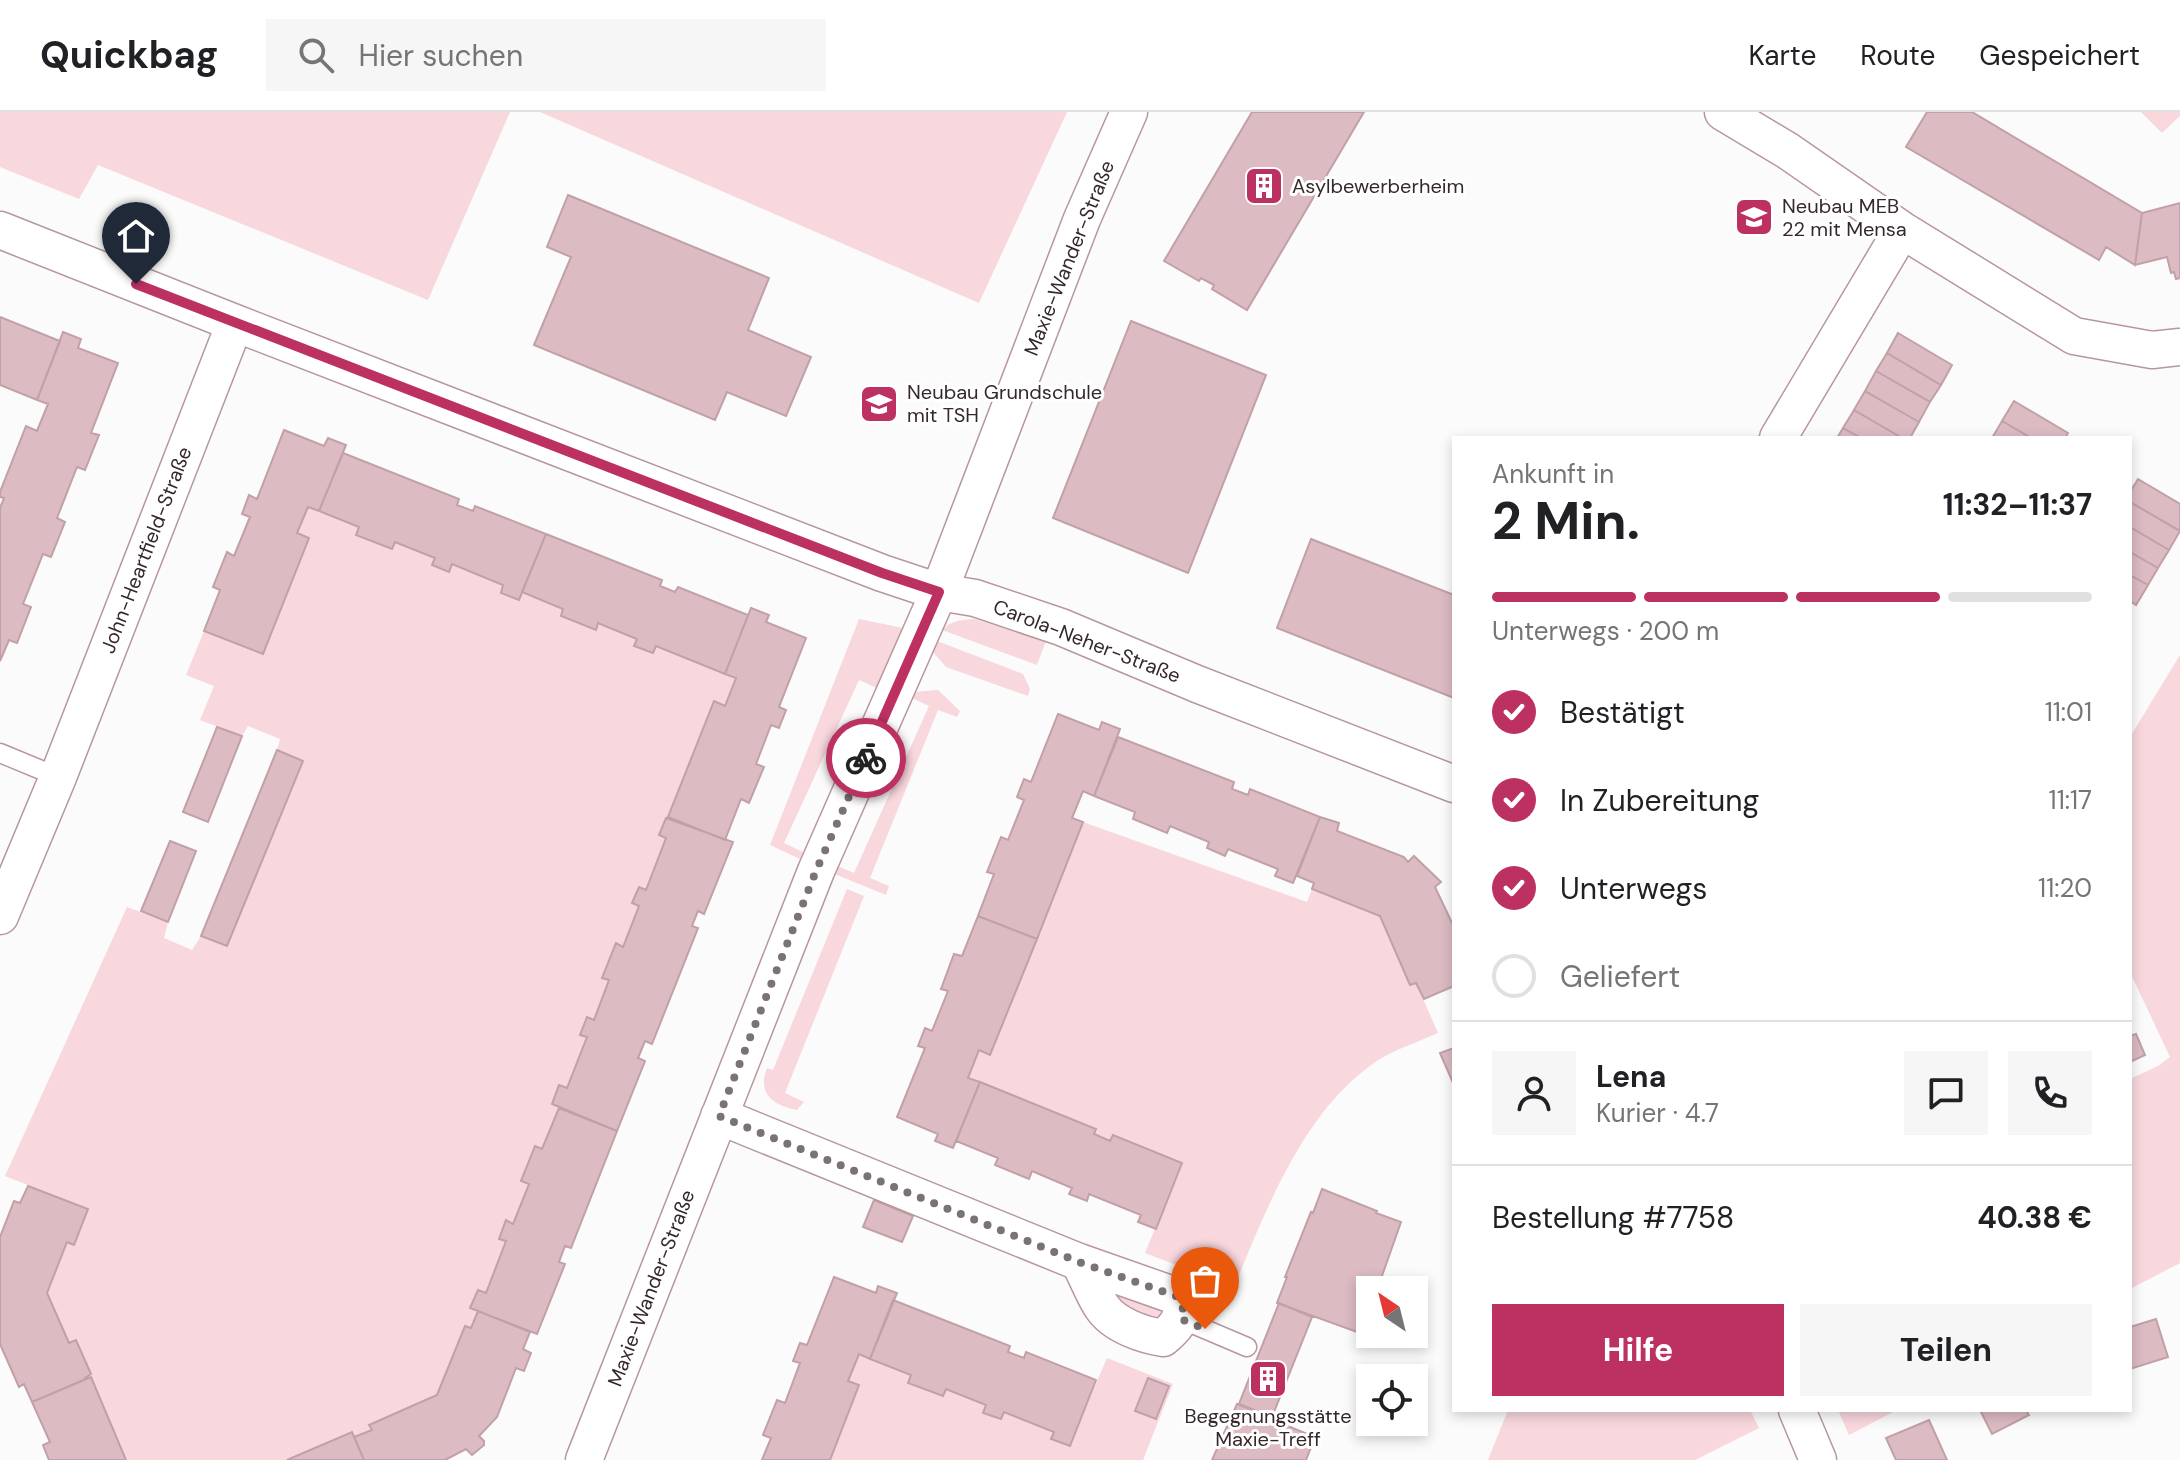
<!DOCTYPE html>
<html lang="de">
<head>
<meta charset="utf-8">
<style>
	:root { --surface:#fff; --page:#f6f6f6; --text:#202124; --muted:#757577; --line:#e0e0e0; --accent:#bd3062 }
	body { margin:0; font-family:"DM Sans",sans-serif; background:var(--page); color:var(--text); height:100vh; display:flex; flex-direction:column; font-size:30px; white-space:nowrap }
	* { box-sizing:border-box; margin:0 }
	p { font-size:26px; color:var(--muted) }
	.icon { flex:none; width:44px; height:44px; fill:none; stroke:currentColor; stroke-width:2; stroke-linecap:round; stroke-linejoin:round }
	.map { position:relative; flex:1; overflow:hidden }
	.side { position:absolute; left:1452px; top:324px; width:680px; height:976px; display:flex; flex-direction:column; background:var(--surface); border-radius:0px; box-shadow:0 4px 12px #0003 }
	.side>* { flex:none }
	.needle { width:52px; rotate:325deg }
	.buttons { position:absolute; left:1356px; top:1164px; display:grid; gap:16px }
	.buttons a { display:grid; place-items:center; width:72px; height:72px; border-radius:0px; background:var(--surface); box-shadow:0 4px 12px #0003; font-size:40px }
	.pin { position:absolute; display:grid; place-items:center; width:68px; height:68px; color:#fff; margin:-82px -34px; border-radius:50% 50% 50% 0; rotate:-45deg; box-shadow:0 0 8px #0007 }
	.pin .icon { rotate:45deg }
	.courier { position:absolute; display:grid; place-items:center; width:80px; height:80px; margin:-40px; border:6px solid #bd3062; border-radius:50%; background:#fff; color:#222; box-shadow:0 2px 10px #0007 }
	.headline em { font-style:normal; font-weight:700 }
	.headline div { display:flex; flex-direction:column-reverse }
	.headline { display:flex; align-items:center; justify-content:space-between; height:136px; padding:0 40px }
	h1 { font-size:52px; font-weight:700; line-height:60px }
	.bar { display:grid; grid-template-columns:repeat(4,1fr); gap:12px 8px; align-content:center; height:96px; padding:0 40px }
	.bar i { height:10px; border-radius:6px; background:var(--line) }
	.bar .active { background:var(--accent) }
	.bar p { grid-column:span 4 }
	.line { display:flex; align-items:center; gap:20px; padding:0 40px; border-top:2px solid var(--line) }
	.line div { flex:1 }
	.round { display:grid; place-items:center; flex:none; width:84px; height:84px; border-radius:0px; background:var(--page) }
	ol { padding:0 40px; list-style:none }
	li { display:flex; align-items:center; gap:24px; height:88px }
	li p { margin-inline-start:auto }
	li .icon { padding:8px; border-radius:50%; background:var(--accent); color:#fff; stroke-width:4 }
	li:last-child { color:var(--muted) }
	li i { width:44px; height:44px; border:4px solid var(--line); border-radius:50% }
	.action { display:flex; gap:16px; margin-top:auto; padding:16px 40px }
	.action a { flex:1; height:92px; border-radius:0px; background:var(--accent); color:#fff; font-size:32px; font-weight:700; line-height:92px; text-align:center }
	.action a+a { background:var(--page); color:var(--text) }
	header { display:flex; align-items:center; gap:48px; box-sizing:border-box; height:112px; padding:0 40px; background:var(--surface); border-bottom:2px solid var(--line) }
	header strong { font-size:38px }
	nav { display:flex; gap:44px; margin-inline-start:auto; font-size:28px }
	.search { width:560px; height:72px; background:var(--page); display:flex; align-items:center; gap:20px; box-sizing:border-box; padding:0 28px; border-radius:0px; color:var(--muted); font-size:30px }
	.map>svg:first-child { display:block }
</style>
</head>
<body>
<header>
<strong>Quickbag</strong>
<div class="search"><svg class="icon" aria-label="search" viewBox="0 0 24 24"><circle cx="10" cy="10" r="6"/><path d="M15 15l6 6"/></svg>Hier suchen</div>
<nav><a>Karte</a><a>Route</a><a>Gespeichert</a></nav>
</header>
<div class="map">
<svg width="2180" height="1348" viewBox="0 0 2180 1348">
	<rect width="100%" height="100%" fill="#fbfbfb"/>
	<path fill="#f8d7dd" d="M0 0H510L428 188 98 53 79 87 0 55Z
		M540 0H1067L979 191Z
		M2141 0H2180V4L2162 21Z
		M308 395 359 415 357 423 392 437 395 430 435 446 432 453 449 460 452 452 503 473 501 481 518 488 522 480 563 497 561 504 595 518 598 511 637 527 635 534 653 541 656 534 736 566 725 594 714 590 668 704 674 708 666 706 659 723 666 726 646 778 639 775 632 791 639 794 623 835 616 832 603 866 609 868 594 908 586 905 580 922 587 925 567 976 559 974 552 991 559 995 542 1037 535 1035 521 1069 529 1072 513 1112 506 1109 499 1126 506 1129 486 1181 477 1178 471 1196 478 1199 437 1283 369 1313 372 1318 354 1325 351 1320 287 1348H126L91 1265 85 1266 91 1262 77 1229 69 1231 47 1181 67 1130 74 1132 88 1097 5 1064 127 795 168 810 164 826 192 838 201 824 227 834 302 649 277 638 280 627 248 614 242 624 200 608 214 574 186 563 204 519 263 542 309 427 297 421Z
		M859 507 903 516 879 577 859 568 784 731 803 740 800 747 770 733Z
		M974 507 1046 529 1037 553 942 518C952 508 961 508 974 507Z
		M937 529 1023 562 1030 577 1028 584 946 555 932 539Z
		M2180 543V1151L2130 1177V967L2158 954 2170 945 2130 860V625Z
		M938 578 960 599 957 605 938 598 870 766 889 774 886 783 832 761 835 753 854 761 929 594 910 585 913 580Z
		M1083 710 1307 790 1312 777 1380 804 1410 873 1416 871 1438 921C1418 930 1395 937 1377 949 1304 997 1266 1098 1234 1175L1145 1141 1182 1051 1113 1023 1110 1029 1094 1022 1095 1016 968 966 979 939 989 942Z
		M847 777 864 784 785 981 804 990 797 998C773 993 757 982 767 956L773 958Z
		M1102 1165 1162 1196V1203L1156 1208 1112 1195Z
		M859 1242 911 1263 909 1271 942 1284 946 1277 986 1293 984 1301 1000 1307 1004 1300 1054 1320 1052 1327 1069 1334 1107 1246 1173 1272 1143 1348H830L848 1269Z
		M1508 1298H1750L1759 1316 1695 1348H1488Z
		M1838 1298H1897L1849 1323Z"/>
	<path fill="#dcbbc2" stroke="#c1a0a7" stroke-width="2" d="M1252 0H1364L1247 198 1212 177 1214 173 1201 166 1199 169 1164 149Z
		M1927 0H1972L2142 101 2135 153 2106 135 2099 148 1906 35Z
		M568 83 769 166 748 218 811 245 786 304 727 280 715 308 534 233 571 145 547 135Z
		M2180 91V166L2176 167 2174 160 2171 161 2167 145 2135 153 2142 101Z
		M0 205 60 229 37 288 0 273Z
		M1131 209 1266 263 1188 461 1053 406Z
		M63 220 81 227 78 236 118 251 91 321 99 323 85 358 77 355 57 406 65 410 51 445 43 442 23 492 31 495 17 531 9 528 0 549V396L4 386 0 385V380L26 314 37 319 48 292 37 288Z
		M1898 221 1952 253 1941 273 1887 241Z
		M1887 241 1941 273 1930 290 1876 259Z
		M1876 259 1930 290 1919 310 1865 279Z
		M1865 279 1919 310 1910 326H1902L1854 298Z
		M2014 289 2068 321 2065 326H2031L2002 309Z
		M1854 298 1902 326H1861L1843 316Z
		M2002 309 2031 326H1992Z
		M1843 316 1861 326H1837Z
		M284 318 324 334 328 326 346 333 319 399 308 395 297 421 309 426 263 542 204 519 220 478 213 475 227 440 234 444 250 405 242 402 249 383 257 387Z
		M343 341 459 387 457 393 473 399 475 394 546 422 519 488 501 481 503 473 452 452 449 460 432 453 435 446 395 430 392 437 356 423 359 415 319 399Z
		M2138 367 2180 392V419L2130 390V380Z
		M2130 390 2180 419 2169 438 2130 415Z
		M2130 415 2169 438 2158 456 2130 440Z
		M546 422 662 468 660 474 675 480 678 475 748 503 725 562 656 534 653 541 634 534 637 527 598 511 596 518 561 504 563 497 522 480Z
		M1311 427 1454 483V586L1277 516Z
		M2130 440 2158 456 2148 473 2130 463Z
		M2130 463 2148 473 2136 493 2130 489Z
		M751 496 769 503 766 510 806 526 779 595 786 598 779 616 771 613 756 652 764 655 749 691 741 687 725 728 668 705 714 589 725 594 736 566 725 562Z
		M1058 602 1099 618 1102 610 1120 617 1094 684 1083 679 1072 706 1083 710 1037 827 978 804 994 762 987 760 1001 725 1008 728 1024 688 1017 685 1024 667 1031 670Z
		M217 615 242 624 208 710 183 700Z
		M1118 625 1234 670 1232 677 1248 683 1250 677 1320 705 1293 771 1275 764 1278 757 1228 737 1225 744 1207 736 1209 730 1170 714 1167 721 1133 707 1135 700 1094 684Z
		M277 638 303 649 227 834 201 824Z
		M1320 705 1339 711 1337 719 1404 745 1408 750 1414 744 1441 770 1435 775 1454 815V874L1424 887 1416 871 1410 873 1380 804 1312 777 1314 771 1297 764Z
		M666 706 733 730 704 802 698 799 692 814 698 816 652 932 645 929 638 946 645 949 617 1019 552 992 559 973 567 976 587 925 580 923 587 905 594 908 609 868 602 866 616 831 623 835 639 794 632 791 639 775 646 778 666 726 659 723Z
		M170 729 196 739 168 810 141 799Z
		M978 804 1037 827 990 943 979 938 968 966 980 970 953 1036 935 1029 938 1022 897 1005 925 936 918 934 925 916 932 919 948 879 941 877 954 842 962 844Z
		M2136 922 2145 943 2130 950V924Z
		M1454 936V973L1440 941Z
		M980 970 1096 1017 1094 1022 1110 1029 1113 1023 1182 1051 1156 1117 1138 1110 1141 1103 1089 1082 1087 1089 1069 1082 1072 1076 1032 1059 1029 1067 995 1053 998 1046 956 1029Z
		M559 996 617 1019 571 1136 565 1134 559 1150 565 1152 537 1222 470 1196 478 1178 486 1181 506 1129 499 1127 506 1108 513 1112 529 1072 521 1069 535 1034 542 1037Z
		M28 1074 88 1097 74 1133 67 1130 47 1181 69 1231 76 1228 91 1262 85 1266 86 1267 32 1290 24 1272 19 1275 0 1232V1125L14 1089 20 1091Z
		M1322 1077 1377 1099 1376 1101 1401 1110 1377 1178H1370V1188L1357 1220 1277 1191 1287 1165H1285L1311 1100 1313 1101Z
		M874 1088 913 1104 902 1130 863 1115Z
		M834 1165 876 1181 878 1174 897 1181 870 1247 859 1242 848 1269 859 1273 830 1348H762L771 1326 763 1323 777 1288 785 1291 800 1251 793 1249 800 1231 807 1233Z
		M893 1188 1010 1234 1008 1240 1024 1246 1026 1240 1096 1268 1070 1334 1051 1327 1054 1320 1004 1300 1001 1307 983 1301 986 1293 946 1277 943 1284 908 1271 911 1263 870 1247Z
		M1279 1191 1312 1205 1272 1305 1239 1292Z
		M478 1199 530 1220 523 1237 531 1241 524 1259 516 1256 497 1305 479 1324 484 1329V1333L472 1343 466 1337 445 1348H364L354 1325 372 1318 369 1313 437 1283 465 1214 471 1216Z
		M2156 1207 2168 1245 2130 1257V1215Z
		M91 1265 126 1348H49L43 1333 50 1330 32 1290Z
		M1148 1266 1169 1274 1156 1307 1135 1299Z
		M1237 1292 1291 1313 1290 1315 1315 1325 1306 1348H1212Z
		M1980 1298H2026L2029 1303 1992 1322Z
		M1929 1308 1947 1348H1896L1886 1326Z
		M352 1320 364 1348H287Z"/>
	<g fill="none" stroke-linecap="round" stroke-linejoin="round">
		<defs>
			<path id="service" d="M0 641 58 665
				M1181 1207 1247 1235"/>
			<path id="minor" d="M1723 0 1788 39 1902 118 2074 224 2152 238 2180 235
				M0 118 235 211 882 461 939 480 975 486 1061 515 1197 572 1454 672
				M1778 326 1902 118
				M0 804 58 665 235 211
				M719 1004 1079 1150C1087 1164 1093 1182 1102 1195 1114 1213 1143 1223 1163 1226 1175 1216 1180 1210 1183 1195L1176 1184 1079 1150
				M1797 1298 1818 1348
				M584 1348 816 759 939 480 1082 107 1129 0"/>
		</defs>
		<use href="#service" stroke="#b7979d" stroke-width="21"/>
		<use href="#minor" stroke="#b7979d" stroke-width="39"/>
		<use href="#service" stroke="#fff" stroke-width="18"/>
		<use href="#minor" stroke="#fff" stroke-width="36"/>
	</g>
	<g fill="none" stroke-linecap="round" stroke-linejoin="round">
		<path stroke="#7a7273" stroke-width="8" stroke-dasharray="0 14.4" d="M866 646 816 759 719 1004 1079 1150 1176 1184 1183 1195 1181 1207 1205 1217"/>
		<path stroke="#bd3062" stroke-width="10" d="M136 172 882 461 939 480 866 646"/>
	</g>
	<defs>
		<symbol id="building-square" viewBox="-11 -11 22 22"><rect x="-9" y="-9" width="18" height="18" rx="4" fill="#bd3062" stroke="#fff"/><path d="M-4-6H4V6H1V3H-1V6H-4ZM-2.5-4.3h1.7v1.8h-1.7ZM.8-4.3h1.7v1.8H.8ZM-2.5-1h1.7V.8h-1.7ZM.8-1h1.7V.8H.8Z" fill="#fff"/></symbol>
		<symbol id="school-square" viewBox="-11 -11 22 22"><rect x="-9" y="-9" width="18" height="18" rx="4" fill="#bd3062" stroke="#fff"/><path d="M0-5L7-2L0 1L-7-2ZM-4 1L0 2.5L4 1V4Q0 6-4 4Z" fill="#fff"/></symbol>
	</defs>
	<g fill-rule="evenodd">
		<use href="#building-square" x="1242" y="52" width="44" height="44"/>
		<use href="#school-square" x="1732" y="83" width="44" height="44"/>
		<use href="#school-square" x="857" y="270" width="44" height="44"/>
		<use href="#building-square" x="1246" y="1245" width="44" height="44"/>
	</g>
	<g text-anchor="middle" dominant-baseline="central" stroke-width="6" stroke-linejoin="round" paint-order="stroke">
		<g font-size="20" fill="#35282a" stroke="#fff" text-anchor="start">
			<text x="1292" y="74">Asylbewerberheim</text>
			<text x="1782" y="94">Neubau MEB<tspan x="1782" dy="23">22 mit Mensa</tspan></text>
			<text x="907" y="280">Neubau Grundschule<tspan x="907" dy="23">mit TSH</tspan></text>
			<text x="1268" y="1304" text-anchor="middle">Begegnungsstätte<tspan x="1268" dy="23">Maxie-Treff</tspan></text>
		</g>
		<g font-size="20" fill="#35282a" stroke="#fff">
			<text transform="translate(1069 146) rotate(-68)">Maxie-Wander-Straße</text>
			<text transform="translate(146 438) rotate(-69)">John-Heartfield-Straße</text>
			<text transform="translate(1087 529) rotate(21)">Carola-Neher-Straße</text>
			<text transform="translate(651 1176) rotate(-69)">Maxie-Wander-Straße</text>
		</g>
	</g>
</svg>
<div class="buttons">
<a><svg class="needle" viewBox="-14 -14 28 28"><path d="M0-13l5 13h-10z" fill="#e53935"/><path d="M0 13l5-13h-10z" fill="#757577"/></svg></a>
<a><svg class="icon" aria-label="locate" viewBox="0 0 24 24"><circle cx="12" cy="12" r="6"/><path d="M12 2v4M12 18v4M2 12h4M18 12h4"/></svg></a>
</div>
<div class="pin" style="left:1205px;top:1217px;background:#ea580c"><svg class="icon" aria-label="bag" viewBox="0 0 24 24"><path d="M5 8h14l-1 12H6zM9 8a3 3 0 0 1 6 0"/></svg></div>
<div class="pin" style="left:136px;top:172px;background:#1f2937"><svg class="icon" aria-label="home" viewBox="0 0 24 24"><path d="M3 11l9-7 9 7M6 9v11h12V9"/></svg></div>
<div class="courier" style="left:866px;top:646px"><svg class="icon" aria-label="bike" viewBox="0 0 24 24"><circle cx="6" cy="16" r="4"/><circle cx="18" cy="16" r="4"/><path d="M6 16l4-8h5l3 8M10 8l3 8H6M13 5h3"/></svg></div>
<section class="side">
<div class="headline"><div><h1>2 Min.</h1><p>Ankunft in</p></div><em>11:32–11:37</em></div>
<div class="bar"><i class="active"></i><i class="active"></i><i class="active"></i><i></i><p>Unterwegs · 200 m</p></div>
<ol>
<li><svg class="icon" aria-label="check" viewBox="0 0 24 24"><path d="M5 12l5 5 9-10"/></svg>Bestätigt<p>11:01</p></li>
<li><svg class="icon" aria-label="check" viewBox="0 0 24 24"><path d="M5 12l5 5 9-10"/></svg>In Zubereitung<p>11:17</p></li>
<li><svg class="icon" aria-label="check" viewBox="0 0 24 24"><path d="M5 12l5 5 9-10"/></svg>Unterwegs<p>11:20</p></li>
<li><i></i>Geliefert</li>
</ol>
<div class="line" style="height:144px"><a class="round"><svg class="icon" aria-label="person" viewBox="0 0 24 24"><circle cx="12" cy="8" r="4"/><path d="M4 21q1-7 8-7t8 7"/></svg></a><div><b>Lena</b><p>Kurier · 4.7</p></div><a class="round"><svg class="icon" aria-label="chat" viewBox="0 0 24 24"><path d="M4 5h16v11H9l-5 4z"/></svg></a><a class="round"><svg class="icon" aria-label="phone" viewBox="0 0 24 24"><path d="M5 4h4l2 5-3 2q2 4 5 5l2-3 5 2v4C11 20 4 13 5 4z"/></svg></a></div>
<div class="line" style="height:104px"><div>Bestellung #7758</div><b>40.38 €</b></div>
<div class="action"><a>Hilfe</a><a>Teilen</a></div>
</section>
</div>
</body>
</html>
